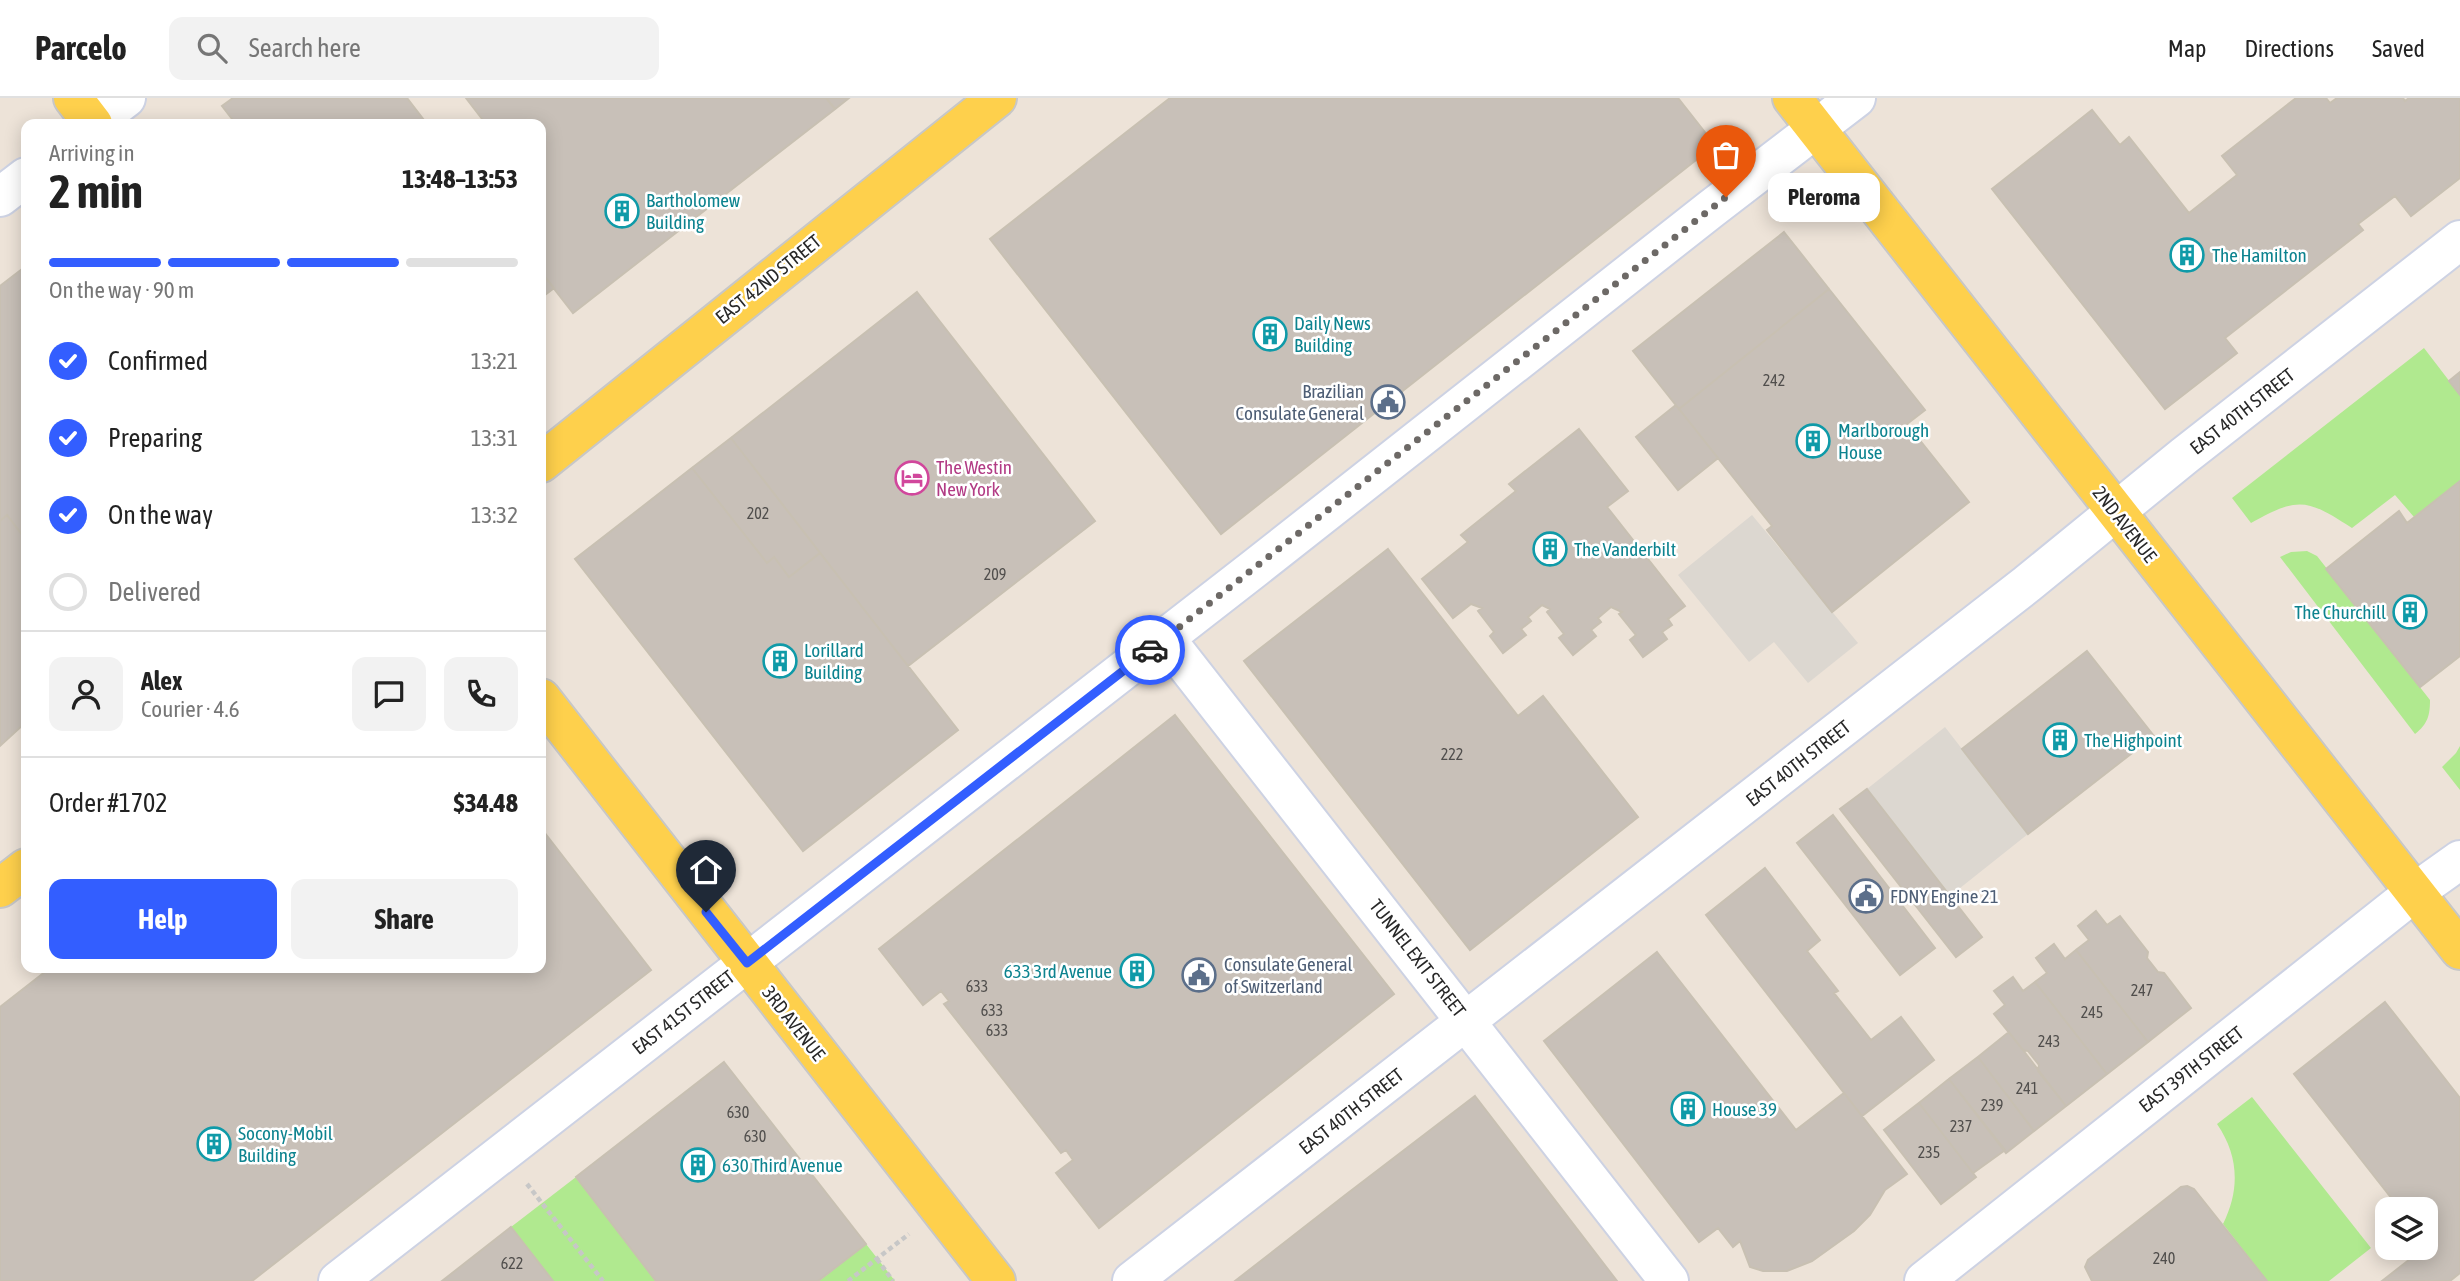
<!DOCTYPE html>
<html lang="en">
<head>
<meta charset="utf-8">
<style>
	:root { --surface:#fff; --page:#f2f2f2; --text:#222; --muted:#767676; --line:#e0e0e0; --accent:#335eff }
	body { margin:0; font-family:"Asap Condensed",sans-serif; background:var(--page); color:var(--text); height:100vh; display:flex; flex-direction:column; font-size:26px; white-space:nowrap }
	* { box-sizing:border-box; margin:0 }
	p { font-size:23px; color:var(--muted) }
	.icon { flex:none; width:38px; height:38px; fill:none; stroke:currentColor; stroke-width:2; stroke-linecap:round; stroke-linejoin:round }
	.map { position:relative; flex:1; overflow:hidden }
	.details { position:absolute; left:21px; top:21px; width:525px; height:854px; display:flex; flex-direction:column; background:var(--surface); border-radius:14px; box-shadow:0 4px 18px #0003 }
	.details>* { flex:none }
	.buttons { position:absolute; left:2375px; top:1099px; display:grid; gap:14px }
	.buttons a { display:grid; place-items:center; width:63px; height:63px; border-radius:14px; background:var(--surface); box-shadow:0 4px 18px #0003; font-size:35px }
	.pin { position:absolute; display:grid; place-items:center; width:60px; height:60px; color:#fff; margin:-72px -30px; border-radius:50% 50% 50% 0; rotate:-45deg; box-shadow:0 0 7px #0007 }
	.pin .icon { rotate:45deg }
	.courier { position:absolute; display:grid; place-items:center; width:70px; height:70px; margin:-35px; border:5px solid #335eff; border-radius:50%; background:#fff; color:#222; box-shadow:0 2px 9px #0007 }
	.bubble { position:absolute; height:49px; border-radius:14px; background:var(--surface); box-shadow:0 4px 18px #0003; font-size:23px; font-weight:700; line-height:49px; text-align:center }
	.overview em { font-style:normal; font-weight:700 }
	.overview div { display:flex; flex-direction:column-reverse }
	.overview { display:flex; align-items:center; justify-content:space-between; height:119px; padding:0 28px }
	h1 { font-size:46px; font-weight:700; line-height:52px }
	.bar { display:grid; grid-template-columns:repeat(4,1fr); gap:10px 7px; align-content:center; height:84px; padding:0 28px }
	.bar i { height:9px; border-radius:5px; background:var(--line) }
	.bar .current { background:var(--accent) }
	.bar p { grid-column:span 4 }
	.line { display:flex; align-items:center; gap:18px; padding:0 28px; border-top:2px solid var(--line) }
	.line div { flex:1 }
	.round { display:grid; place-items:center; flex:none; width:74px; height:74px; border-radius:14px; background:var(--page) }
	ol { padding:0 28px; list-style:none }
	li { display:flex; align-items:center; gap:21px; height:77px }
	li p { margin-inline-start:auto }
	li .icon { padding:7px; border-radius:50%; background:var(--accent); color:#fff; stroke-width:4 }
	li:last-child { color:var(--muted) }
	li i { width:38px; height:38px; border:4px solid var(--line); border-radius:50% }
	.cta { display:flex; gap:14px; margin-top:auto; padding:14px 28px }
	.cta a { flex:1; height:80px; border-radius:14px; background:var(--accent); color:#fff; font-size:28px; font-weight:700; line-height:80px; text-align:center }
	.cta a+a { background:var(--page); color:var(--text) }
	header { display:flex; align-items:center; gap:42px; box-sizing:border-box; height:98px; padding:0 35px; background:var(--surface); border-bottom:2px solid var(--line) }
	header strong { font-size:33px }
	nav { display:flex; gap:38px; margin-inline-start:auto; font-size:24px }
	.search { width:490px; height:63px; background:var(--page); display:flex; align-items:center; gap:18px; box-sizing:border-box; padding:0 24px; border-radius:14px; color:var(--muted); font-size:26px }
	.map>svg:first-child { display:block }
</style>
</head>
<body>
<header>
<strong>Parcelo</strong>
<div class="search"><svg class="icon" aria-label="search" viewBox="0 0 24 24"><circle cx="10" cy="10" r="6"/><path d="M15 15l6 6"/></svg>Search here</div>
<nav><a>Map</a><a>Directions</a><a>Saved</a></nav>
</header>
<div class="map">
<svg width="2460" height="1183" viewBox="0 0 2460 1183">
	<rect width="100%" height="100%" fill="#ede3d8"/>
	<path fill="#b0e98f" d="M2424 250 2460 297V383L2414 419 2395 397 2352 430C2307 401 2299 398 2251 425L2232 400Z
		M2307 453 2317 458 2430 602C2430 617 2428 626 2415 636L2280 459 2291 454Z
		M2460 648V692L2442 669 2456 655Z
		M2252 999 2371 1150 2329 1183H2267L2223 1126C2240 1092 2239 1058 2217 1026Z
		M576 1079 656 1183H553L511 1129Z
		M866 1146 895 1183H819Z"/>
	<path fill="#dcd7d0" d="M1752 417 1858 545 1808 585 1774 544 1749 564 1678 477Z
		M1945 629 2028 736 1950 798 1867 691Z"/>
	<path fill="#c8c0b8" stroke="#c8c0b2" stroke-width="2" d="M233 0H407L427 26H236L222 8Z
		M466 0H826L835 11 573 215 541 174V26H486Z
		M826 0H849L835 11Z
		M1170 0H1678L1715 47 1221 436 990 141Z
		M2296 0H2326L2330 5 2337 0H2403L2405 3 2409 0H2460V80L2411 118 2395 98 2358 126 2363 132 2225 240 2237 255 2165 311 1992 91 2092 12 2120 47 2129 39 2189 115 2237 77 2222 58Z
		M1784 134 1829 191 1679 311 1633 253Z
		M26 168V442L7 417 0 423V188Z
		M541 174 554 190 541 200Z
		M1829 191 1925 312 1907 326 1969 404 1832 514 1767 432 1772 428 1679 311Z
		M917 194 1095 423 908 568 731 340Z
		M2460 274V297L2449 283Z
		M1676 307 1718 360 1678 392 1636 339Z
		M1579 331 1628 393 1607 409 1685 508 1668 521 1672 527 1662 534 1667 541 1643 559 1630 542 1636 537 1619 516 1622 514 1611 509 1598 520 1601 524 1591 532 1596 538 1573 557 1559 540 1564 536 1547 514 1550 511 1542 507 1528 519 1531 523 1521 531 1526 537 1503 555 1490 538 1494 534 1478 513 1482 510 1471 506 1453 520 1422 481 1468 444 1461 437 1516 393 1509 386Z
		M731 340 820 455 789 479 774 459 767 465 692 370Z
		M692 370 767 465 774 459 789 479 820 455 958 632 803 753 575 461Z
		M2460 383V558L2420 589 2326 471 2399 413 2407 425Z
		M7 417 26 442V624L0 648V423Z
		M1388 451 1518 618 1543 598 1638 719 1470 852 1244 563Z
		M2087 553 2154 638 2028 736 1962 651Z
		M1175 617 1394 896 1099 1130 1056 1075 1073 1062 1066 1052 1061 1055 944 906 949 903 941 893 923 907 879 851Z
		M1867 691 1982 839 1956 859 1840 711Z
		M1833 717 1935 850 1900 877 1797 745Z
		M541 730 651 872 252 1183H0V909L50 870H541Z
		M1765 770 1820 842 1807 853 1838 893 1834 895 1871 942 1901 919 1934 962 1862 1018 1706 817Z
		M2096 813 2107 827 2120 818 2148 854 2147 860 2158 874 2164 875 2191 910 2148 944 2076 852 2089 842 2078 828Z
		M2054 846 2065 861 2076 852 2148 944 2107 976 2035 884 2047 875 2036 860Z
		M1657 854 1796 1032 1844 995 1907 1076 1885 1092 1870 1117 1854 1133 1812 1163 1787 1173H1763L1750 1169 1740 1143 1733 1149 1718 1130 1699 1144 1544 943Z
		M2013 879 2023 893 2035 884 2107 976 2066 1008 2038 973 2039 967 2028 953 2023 952 1994 916 2005 907 1994 893Z
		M2385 904 2460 1000V1175L2450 1183H2382L2428 1147 2426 1143V1111H2400L2294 976Z
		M2009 934 2066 1008 2034 1033 1978 959Z
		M1978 959 2034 1033 2006 1055 1949 981Z
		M724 964 866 1146 818 1183H656L576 1079Z
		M1949 981 2005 1052 1973 1075 1919 1005Z
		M1475 998 1617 1183H1235L1344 1098Z
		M1919 1005 1976 1079 1941 1106 1884 1032Z
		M2187 1088 2194 1091 2267 1183H2092L2085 1169 2088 1162 2181 1089Z
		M511 1129 553 1183H442Z"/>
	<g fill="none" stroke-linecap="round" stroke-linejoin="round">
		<defs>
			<path id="street" d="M92 26 126 0
				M0 99 26 79
				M1165 540 1669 1183
				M338 1183 1255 470 1711 111 1856 0
				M1132 1183 2027 486 2184 358 2460 142
				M1924 1183 2415 794 2460 762"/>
			<path id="primary" d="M73 0 93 26
				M1792 0 2460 852
				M541 365 997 0
				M541 600 996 1183
				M0 790 26 770"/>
		</defs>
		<use href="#street" stroke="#cdd2e3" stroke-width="42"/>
		<use href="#primary" stroke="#c7c7c7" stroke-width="42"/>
		<path stroke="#c7c7c7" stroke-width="4.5" stroke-dasharray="5 3.5" stroke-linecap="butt" d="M527 1086 603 1183
			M877 1161 893 1183
			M848 1183 909 1136"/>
		<use href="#street" stroke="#fff" stroke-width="38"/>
		<use href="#primary" stroke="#fed04c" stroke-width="38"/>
	</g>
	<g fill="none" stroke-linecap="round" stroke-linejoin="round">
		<path stroke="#6d6966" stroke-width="7" stroke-dasharray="0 12.6" d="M1150 552 1726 99"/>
		<path stroke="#335eff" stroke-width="9" d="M706 814 747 865 1150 552"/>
	</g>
	<defs>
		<symbol id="building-ring" viewBox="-11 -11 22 22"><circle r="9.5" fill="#fff" stroke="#0f9aa8" stroke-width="1.5"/><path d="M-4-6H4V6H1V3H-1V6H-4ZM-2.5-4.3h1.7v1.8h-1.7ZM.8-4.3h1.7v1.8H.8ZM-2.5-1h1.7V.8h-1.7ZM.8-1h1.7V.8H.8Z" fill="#0f9aa8"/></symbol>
		<symbol id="civic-ring" viewBox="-11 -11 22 22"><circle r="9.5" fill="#fff" stroke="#5c6f8a" stroke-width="1.5"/><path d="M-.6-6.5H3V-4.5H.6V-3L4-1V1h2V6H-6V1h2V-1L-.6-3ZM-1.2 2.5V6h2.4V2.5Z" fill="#5c6f8a"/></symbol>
		<symbol id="hotel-ring" viewBox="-11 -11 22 22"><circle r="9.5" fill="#fff" stroke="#d1479c" stroke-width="1.5"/><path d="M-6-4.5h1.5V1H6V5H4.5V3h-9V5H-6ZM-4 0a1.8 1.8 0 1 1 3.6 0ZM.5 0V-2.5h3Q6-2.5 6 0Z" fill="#d1479c"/></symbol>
	</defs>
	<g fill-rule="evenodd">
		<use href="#building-ring" x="603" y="94" width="38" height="38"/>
		<use href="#building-ring" x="2168" y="138" width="38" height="38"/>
		<use href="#building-ring" x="1251" y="217" width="38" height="38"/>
		<use href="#civic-ring" x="1369" y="285" width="38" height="38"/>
		<use href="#building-ring" x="1794" y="324" width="38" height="38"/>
		<use href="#hotel-ring" x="893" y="361" width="38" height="38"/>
		<use href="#building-ring" x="1531" y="432" width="38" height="38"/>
		<use href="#building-ring" x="2391" y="495" width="38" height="38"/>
		<use href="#building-ring" x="761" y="544" width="38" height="38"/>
		<use href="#building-ring" x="2041" y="623" width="38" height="38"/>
		<use href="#civic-ring" x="1847" y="779" width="38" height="38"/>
		<use href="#building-ring" x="1118" y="854" width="38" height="38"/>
		<use href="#civic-ring" x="1180" y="858" width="38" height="38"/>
		<use href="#building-ring" x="1669" y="992" width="38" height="38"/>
		<use href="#building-ring" x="195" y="1027" width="38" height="38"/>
		<use href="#building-ring" x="679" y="1048" width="38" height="38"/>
	</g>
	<g text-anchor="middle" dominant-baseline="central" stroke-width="5" stroke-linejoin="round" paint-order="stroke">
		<g font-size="16" fill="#504e4c">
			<text x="1774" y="282">242</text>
			<text x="758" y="415">202</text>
			<text x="995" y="476">209</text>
			<text x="1452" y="656">222</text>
			<text x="977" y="888">633</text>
			<text x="2142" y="892">247</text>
			<text x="992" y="912">633</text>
			<text x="2092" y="914">245</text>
			<text x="997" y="932">633</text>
			<text x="2049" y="943">243</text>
			<text x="2027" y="990">241</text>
			<text x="1992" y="1007">239</text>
			<text x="738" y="1014">630</text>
			<text x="1961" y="1028">237</text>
			<text x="755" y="1038">630</text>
			<text x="1929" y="1054">235</text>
			<text x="2164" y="1160">240</text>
			<text x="512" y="1165">622</text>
		</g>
		<g font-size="19" fill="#0d838f" stroke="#fff" text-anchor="start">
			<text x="646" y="102">Bartholomew<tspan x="646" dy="22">Building</tspan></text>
			<text x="2212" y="157">The Hamilton</text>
			<text x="1294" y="225">Daily News<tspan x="1294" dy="22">Building</tspan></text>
			<text x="1838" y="332">Marlborough<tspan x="1838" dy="22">House</tspan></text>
			<text x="1574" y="451">The Vanderbilt</text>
			<text x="2386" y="514" text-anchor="end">The Churchill</text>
			<text x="804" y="552">Lorillard<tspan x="804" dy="22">Building</tspan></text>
			<text x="2084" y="642">The Highpoint</text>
			<text x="1112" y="873" text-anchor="end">633 3rd Avenue</text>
			<text x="1712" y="1011">House 39</text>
			<text x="238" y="1035">Socony-Mobil<tspan x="238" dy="22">Building</tspan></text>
			<text x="722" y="1067">630 Third Avenue</text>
		</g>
		<g font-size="19" fill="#282828" stroke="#fff">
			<text transform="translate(768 181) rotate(-39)">EAST 42ND STREET</text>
			<text transform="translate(2242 313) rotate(-38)">EAST 40TH STREET</text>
			<text transform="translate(2125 426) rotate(52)">2ND AVENUE</text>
			<text transform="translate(1798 665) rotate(-38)">EAST 40TH STREET</text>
			<text transform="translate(1418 860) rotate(52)">TUNNEL EXIT STREET</text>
			<text transform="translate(683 914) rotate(-38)">EAST 41ST STREET</text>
			<text transform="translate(794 925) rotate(52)">3RD AVENUE</text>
			<text transform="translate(2191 971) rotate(-38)">EAST 39TH STREET</text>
			<text transform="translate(1351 1013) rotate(-38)">EAST 40TH STREET</text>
		</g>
		<g font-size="19" fill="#4e5e75" stroke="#fff" text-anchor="start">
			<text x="1364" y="293" text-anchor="end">Brazilian<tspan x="1364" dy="22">Consulate General</tspan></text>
			<text x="1890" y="798">FDNY Engine 21</text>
			<text x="1224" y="866">Consulate General<tspan x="1224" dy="22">of Switzerland</tspan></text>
		</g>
		<g font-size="19" fill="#b23c85" stroke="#fff" text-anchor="start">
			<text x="936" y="369">The Westin<tspan x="936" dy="22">New York</tspan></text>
		</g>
	</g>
</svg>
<div class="buttons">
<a><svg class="icon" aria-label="layers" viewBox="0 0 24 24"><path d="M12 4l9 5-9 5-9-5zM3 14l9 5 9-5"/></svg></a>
</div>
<div class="pin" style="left:1726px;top:99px;background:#ea580c"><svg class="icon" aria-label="bag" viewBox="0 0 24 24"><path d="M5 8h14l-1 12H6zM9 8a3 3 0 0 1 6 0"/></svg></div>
<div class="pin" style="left:706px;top:814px;background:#1f2937"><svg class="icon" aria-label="home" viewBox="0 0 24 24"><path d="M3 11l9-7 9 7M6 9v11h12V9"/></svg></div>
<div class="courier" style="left:1150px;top:552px"><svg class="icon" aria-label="car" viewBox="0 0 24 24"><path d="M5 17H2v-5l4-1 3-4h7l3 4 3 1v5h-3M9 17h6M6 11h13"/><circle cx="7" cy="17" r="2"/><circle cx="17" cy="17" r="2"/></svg></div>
<div class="bubble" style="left:1768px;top:75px;width:112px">Pleroma</div>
<section class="details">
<div class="overview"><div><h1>2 min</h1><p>Arriving in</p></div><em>13:48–13:53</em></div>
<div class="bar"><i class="current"></i><i class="current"></i><i class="current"></i><i></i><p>On the way · 90 m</p></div>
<ol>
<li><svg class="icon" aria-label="check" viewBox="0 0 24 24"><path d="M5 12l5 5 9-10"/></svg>Confirmed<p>13:21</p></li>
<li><svg class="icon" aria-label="check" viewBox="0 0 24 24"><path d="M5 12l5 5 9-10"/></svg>Preparing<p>13:31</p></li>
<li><svg class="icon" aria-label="check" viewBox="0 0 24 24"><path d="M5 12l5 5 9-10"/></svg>On the way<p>13:32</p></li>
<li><i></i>Delivered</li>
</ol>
<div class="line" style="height:126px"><a class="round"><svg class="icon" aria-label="person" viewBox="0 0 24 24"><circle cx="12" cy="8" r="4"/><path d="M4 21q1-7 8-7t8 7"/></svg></a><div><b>Alex</b><p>Courier · 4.6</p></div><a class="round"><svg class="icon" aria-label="chat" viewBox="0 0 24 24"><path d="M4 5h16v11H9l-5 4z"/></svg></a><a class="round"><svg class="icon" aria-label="phone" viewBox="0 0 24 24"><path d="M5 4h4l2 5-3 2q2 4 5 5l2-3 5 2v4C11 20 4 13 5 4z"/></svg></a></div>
<div class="line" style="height:91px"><div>Order #1702</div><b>$34.48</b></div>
<div class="cta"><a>Help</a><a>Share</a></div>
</section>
</div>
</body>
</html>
